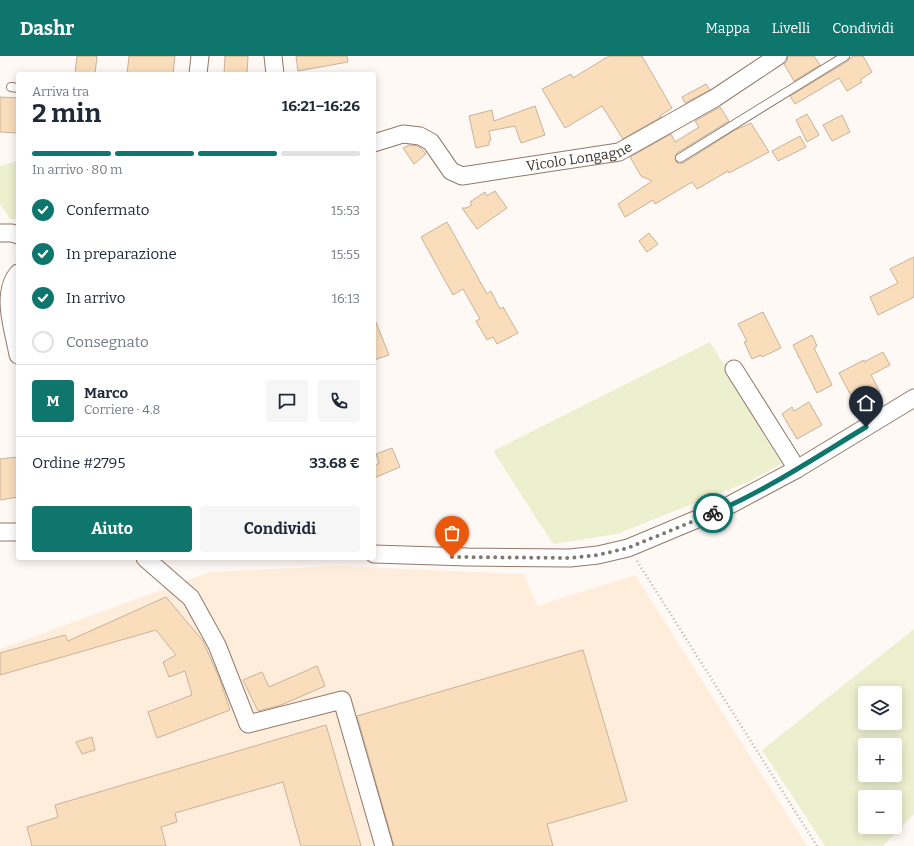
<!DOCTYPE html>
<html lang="it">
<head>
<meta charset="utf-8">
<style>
	:root { --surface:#fff; --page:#f6f6f7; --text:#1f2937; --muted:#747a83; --line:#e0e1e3; --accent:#0f766e }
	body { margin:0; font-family:Bitter,serif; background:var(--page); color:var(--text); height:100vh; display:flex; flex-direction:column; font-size:15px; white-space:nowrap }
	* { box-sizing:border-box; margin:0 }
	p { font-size:13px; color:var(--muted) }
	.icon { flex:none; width:22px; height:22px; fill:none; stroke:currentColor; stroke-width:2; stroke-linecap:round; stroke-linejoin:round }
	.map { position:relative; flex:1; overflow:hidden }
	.sheet { position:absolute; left:16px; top:16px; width:360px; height:488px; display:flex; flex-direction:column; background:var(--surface); border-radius:4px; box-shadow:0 2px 10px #0003 }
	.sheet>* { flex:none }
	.fabs { position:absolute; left:858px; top:630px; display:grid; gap:8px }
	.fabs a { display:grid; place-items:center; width:44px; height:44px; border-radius:4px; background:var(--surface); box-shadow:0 2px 10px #0003; font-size:20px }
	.pin { position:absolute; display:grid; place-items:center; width:34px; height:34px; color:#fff; margin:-41px -17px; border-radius:50% 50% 50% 0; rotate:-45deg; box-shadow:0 0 4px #0007 }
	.pin .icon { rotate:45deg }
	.courier { position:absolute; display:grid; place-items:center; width:40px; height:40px; margin:-20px; border:3px solid #0f766e; border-radius:50%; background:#fff; color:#222; box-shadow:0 1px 5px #0007 }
	.summary em { font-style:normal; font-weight:700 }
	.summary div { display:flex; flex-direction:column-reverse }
	.summary { display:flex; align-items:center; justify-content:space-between; height:68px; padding:0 16px }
	h1 { font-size:26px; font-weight:700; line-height:30px }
	.bar { display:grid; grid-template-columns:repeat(4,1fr); gap:6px 4px; align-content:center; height:48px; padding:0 16px }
	.bar i { height:5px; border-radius:3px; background:var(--line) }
	.bar .selected { background:var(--accent) }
	.bar p { grid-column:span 4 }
	.line { display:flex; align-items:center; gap:10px; padding:0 16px; border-top:1px solid var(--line) }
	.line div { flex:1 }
	.round { display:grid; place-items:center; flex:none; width:42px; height:42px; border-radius:4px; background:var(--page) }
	ol { padding:0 16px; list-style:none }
	li { display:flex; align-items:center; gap:12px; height:44px }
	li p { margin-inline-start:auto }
	li .icon { padding:4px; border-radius:50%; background:var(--accent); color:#fff; stroke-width:4 }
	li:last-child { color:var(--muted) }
	li i { width:22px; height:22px; border:2px solid var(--line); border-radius:50% }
	.action { display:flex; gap:8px; margin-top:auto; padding:8px 16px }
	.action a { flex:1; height:46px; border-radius:4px; background:var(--accent); color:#fff; font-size:16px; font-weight:700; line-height:46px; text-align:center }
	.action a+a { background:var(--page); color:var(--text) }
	header { display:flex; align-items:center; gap:24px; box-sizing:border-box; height:56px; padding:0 20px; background:var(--accent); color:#fff }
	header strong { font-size:19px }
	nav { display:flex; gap:22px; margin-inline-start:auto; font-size:14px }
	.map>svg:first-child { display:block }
</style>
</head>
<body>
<header>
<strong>Dashr</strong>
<nav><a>Mappa</a><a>Livelli</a><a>Condividi</a></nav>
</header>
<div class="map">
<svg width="914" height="790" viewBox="0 0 914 790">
	<rect width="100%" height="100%" fill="#fff9f5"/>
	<path fill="#ffeddc" d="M339 510 524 518 537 550 635 519 807 790H0V593L210 516Z"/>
	<path fill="#ecf0cf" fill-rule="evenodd" d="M18 105V163H10L0 148V110Z
		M710 286 785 406 750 425 617 478 553 488 493 395Z
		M914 573V758L883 790H825L762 694ZM865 637H895V667H865ZM865 689H895V719H865ZM865 741H895V771H865Z"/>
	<path fill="#faddbb" stroke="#c7b299" d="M77 0H97L95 18H75Z
		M129 0H175L173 18H127Z
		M225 0H248L247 18H224Z
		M296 0H347L348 6 298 15Z
		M609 0H642L672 52 660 60 661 61 623 83 602 50 565 72 542 33 571 18 573 22Z
		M788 0H814L820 9 794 25 784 8 787 5Z
		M853 0H863L872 16 860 24 862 26 847 35 839 22 795 48 790 40 848 5Z
		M706 28 710 34 685 47 682 41Z
		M0 41 18 42V77L0 76Z
		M535 50 545 79 521 87 515 70 489 75 491 84 489 85V89L476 92 469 60 492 54 494 65Z
		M720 51 729 65 677 97 675 102 677 107H683L735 74 751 67 769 96 729 117 728 115 697 133 692 126 655 148 653 144 625 161 618 148 652 125 641 120 630 101 671 78 675 86 699 71 695 65Z
		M807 58 819 79 807 86 796 64Z
		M842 59 850 76 832 85 823 69Z
		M800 80 806 91 778 105 772 95Z
		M409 89 417 90 421 92 426 98 414 108 403 92Z
		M495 135 507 152 477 173 462 152H466L472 149 470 146 485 136 487 140Z
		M447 166 487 238 491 235 500 253 503 251 518 277 497 288 493 281 487 284 476 265 480 263 463 233 453 239 421 181Z
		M649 177 658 188 647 196 639 185Z
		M914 201V241L878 259 870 241 898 227 890 213Z
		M763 256 781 292 762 301 761 299 752 303 744 286 747 285 738 268Z
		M374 264H375L389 299 374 304Z
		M812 279 817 290 814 292 832 329 817 337 793 289Z
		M883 296 890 309 871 319 880 336 870 341 871 344 861 350 858 345 855 347 839 317 864 304V306Z
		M809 346 822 369 797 383 782 358 792 351 794 355Z
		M392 392 400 411 374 422V410L379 407 376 398Z
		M18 401V441L0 444V403Z
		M166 541 203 585 220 624 230 654 157 682 148 656 192 639 185 615 169 621 163 606 176 599 156 574 0 619V597L65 579 68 585Z
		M583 594 627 745 547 768 553 790H394L357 660Z
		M317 610 325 630 281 649 258 655 243 624 262 616 269 631Z
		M326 669 361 790H301L283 726 175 757 177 766 161 771 166 790H32L27 771 58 761 55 749Z
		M92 681 95 694 82 698 76 686Z"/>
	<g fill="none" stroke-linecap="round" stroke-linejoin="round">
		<defs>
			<path id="service" d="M11 31 18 32
				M680 102 845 0"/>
			<g id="minor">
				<path d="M273 0 275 18"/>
				<path d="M198 18 200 0"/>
				<path id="s1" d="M374 87 403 78 420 80 431 86 451 115 462 120 619 96 715 42 778 0"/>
				<path d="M0 177H12L18 179"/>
				<path d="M18 217C0 239 14 274 18 299"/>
				<path d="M734 313 797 413"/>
				<path d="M0 476H18"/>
				<path d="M374 498 468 501 570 502 598 499 628 492 726 451 797 413 914 342"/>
				<path d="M145 502 191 542 217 589 248 668 342 644 384 790"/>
			</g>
		</defs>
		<use href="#service" stroke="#937868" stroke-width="10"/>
		<use href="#minor" stroke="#937868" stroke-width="19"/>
		<path stroke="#b8b0ab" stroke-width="2.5" stroke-dasharray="1 3" stroke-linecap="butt" d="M637 505 817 790"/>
		<use href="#service" stroke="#fff" stroke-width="8"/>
		<use href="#minor" stroke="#fff" stroke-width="17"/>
	</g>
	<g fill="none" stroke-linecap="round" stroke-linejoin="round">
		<path stroke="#827872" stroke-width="4" stroke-dasharray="0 7.2" d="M452 501 570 502 598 499 628 492 713 457"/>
		<path stroke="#0f766e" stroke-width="5" d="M713 457C767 434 816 401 866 371"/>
	</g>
	<g text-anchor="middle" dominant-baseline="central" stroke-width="3.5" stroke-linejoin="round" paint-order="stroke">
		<g font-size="14" fill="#3e322b" stroke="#fff">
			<text stroke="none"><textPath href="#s1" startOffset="226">Vicolo Longagne</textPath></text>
		</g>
	</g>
</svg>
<div class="fabs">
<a><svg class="icon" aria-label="layers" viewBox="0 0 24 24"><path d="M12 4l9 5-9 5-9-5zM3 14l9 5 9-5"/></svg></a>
<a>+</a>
<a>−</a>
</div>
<div class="pin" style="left:452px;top:501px;background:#ea580c"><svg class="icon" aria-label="bag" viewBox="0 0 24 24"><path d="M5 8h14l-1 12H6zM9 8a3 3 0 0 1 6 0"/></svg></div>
<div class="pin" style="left:866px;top:371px;background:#1f2937"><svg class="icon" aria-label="home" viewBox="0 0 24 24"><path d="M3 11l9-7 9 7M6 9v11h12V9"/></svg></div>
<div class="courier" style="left:713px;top:457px"><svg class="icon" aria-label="bike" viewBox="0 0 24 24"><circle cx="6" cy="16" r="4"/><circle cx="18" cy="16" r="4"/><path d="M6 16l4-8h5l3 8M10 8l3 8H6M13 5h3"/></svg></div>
<section class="sheet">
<div class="summary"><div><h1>2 min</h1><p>Arriva tra</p></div><em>16:21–16:26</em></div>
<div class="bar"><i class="selected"></i><i class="selected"></i><i class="selected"></i><i></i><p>In arrivo · 80 m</p></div>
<ol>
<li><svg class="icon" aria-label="check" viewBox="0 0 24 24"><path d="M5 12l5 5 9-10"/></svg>Confermato<p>15:53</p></li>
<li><svg class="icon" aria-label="check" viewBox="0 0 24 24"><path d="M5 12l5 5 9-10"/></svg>In preparazione<p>15:55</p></li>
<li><svg class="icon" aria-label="check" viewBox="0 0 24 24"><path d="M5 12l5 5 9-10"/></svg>In arrivo<p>16:13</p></li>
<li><i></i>Consegnato</li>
</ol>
<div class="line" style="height:72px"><b class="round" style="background:var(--accent);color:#fff">M</b><div><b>Marco</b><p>Corriere · 4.8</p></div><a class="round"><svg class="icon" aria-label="chat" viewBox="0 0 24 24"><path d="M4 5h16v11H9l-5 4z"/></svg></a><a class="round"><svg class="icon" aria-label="phone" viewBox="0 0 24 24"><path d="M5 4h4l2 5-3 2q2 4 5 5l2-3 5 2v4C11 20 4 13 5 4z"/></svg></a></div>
<div class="line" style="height:52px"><div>Ordine #2795</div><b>33.68 €</b></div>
<div class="action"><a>Aiuto</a><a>Condividi</a></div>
</section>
</div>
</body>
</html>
